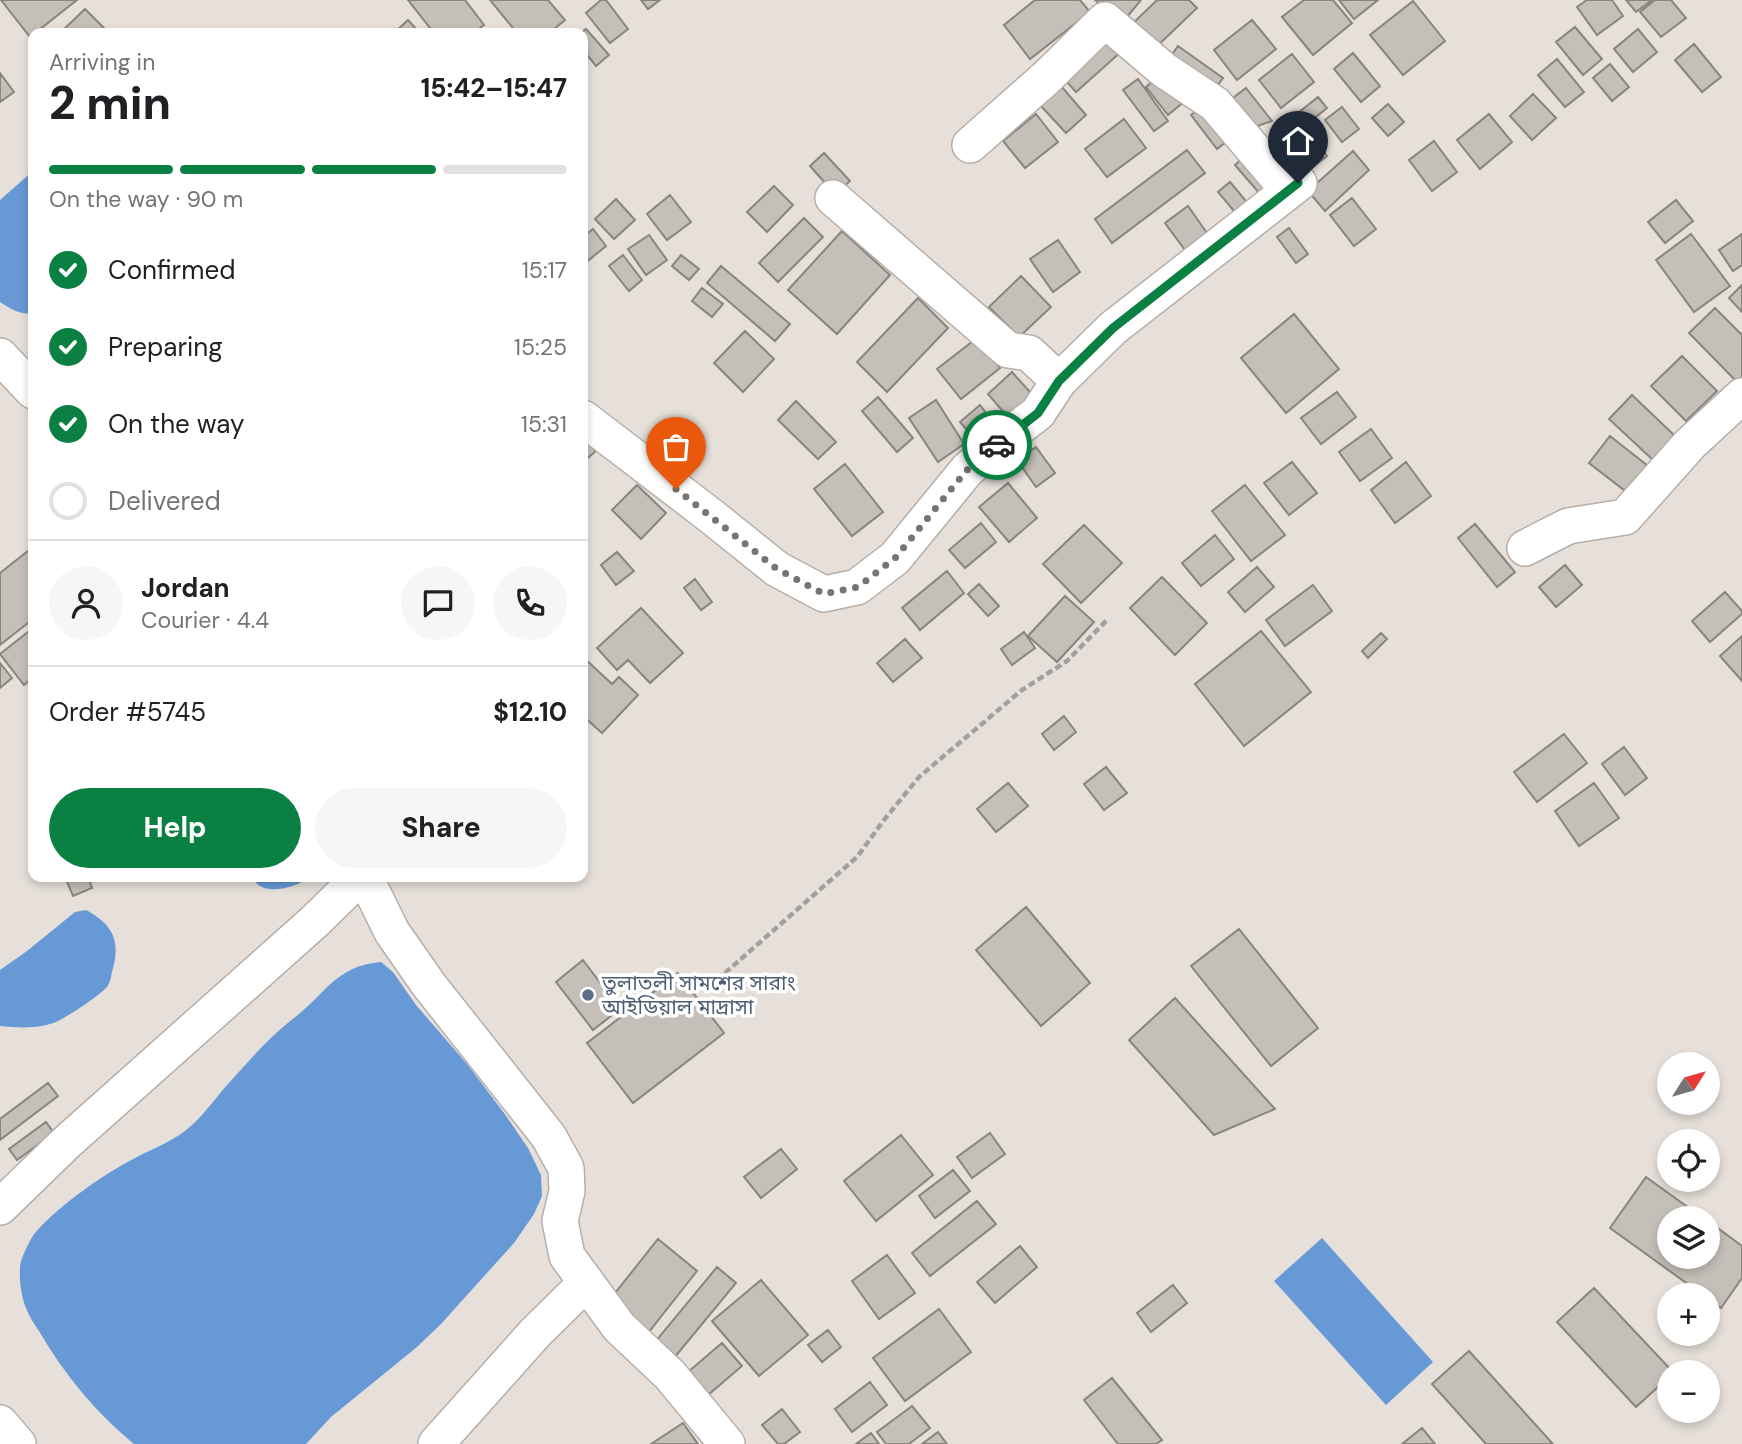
<!DOCTYPE html>
<html lang="en">
<head>
<meta charset="utf-8">
<style>
	:root { --surface:#fff; --page:#f6f6f6; --text:#202124; --muted:#757577; --line:#e0e0e0; --accent:#0b8043 }
	body { margin:0; font-family:"DM Sans","Noto Sans Bengali",sans-serif; background:var(--page); color:var(--text); height:100vh; display:flex; flex-direction:column; font-size:26px; white-space:nowrap }
	* { box-sizing:border-box; margin:0 }
	p { font-size:23px; color:var(--muted) }
	.icon { flex:none; width:38px; height:38px; fill:none; stroke:currentColor; stroke-width:2; stroke-linecap:round; stroke-linejoin:round }
	.map { position:relative; flex:1; overflow:hidden }
	.side { position:absolute; left:28px; top:28px; width:560px; height:854px; display:flex; flex-direction:column; background:var(--surface); border-radius:14px; box-shadow:0 4px 10px #0003 }
	.side>* { flex:none }
	.needle { width:46px; rotate:53deg }
	.tools { position:absolute; left:1657px; top:1052px; display:grid; gap:14px }
	.tools a { display:grid; place-items:center; width:63px; height:63px; border-radius:50%; background:var(--surface); box-shadow:0 4px 10px #0003; font-size:35px }
	.pin { position:absolute; display:grid; place-items:center; width:60px; height:60px; color:#fff; margin:-72px -30px; border-radius:50% 50% 50% 0; rotate:-45deg; box-shadow:0 0 7px #0007 }
	.pin .icon { rotate:45deg }
	.courier { position:absolute; display:grid; place-items:center; width:70px; height:70px; margin:-35px; border:5px solid #0b8043; border-radius:50%; background:#fff; color:#222; box-shadow:0 2px 9px #0007 }
	.head em { font-style:normal; font-weight:800 }
	.head div { display:flex; flex-direction:column-reverse }
	.head { display:flex; align-items:center; justify-content:space-between; height:119px; padding:0 21px }
	h1 { font-size:46px; font-weight:800; line-height:52px }
	.bar { display:grid; grid-template-columns:repeat(4,1fr); gap:10px 7px; align-content:center; height:84px; padding:0 21px }
	.bar i { height:9px; border-radius:5px; background:var(--line) }
	.bar .active { background:var(--accent) }
	.bar p { grid-column:span 4 }
	.line { display:flex; align-items:center; gap:18px; padding:0 21px; border-top:2px solid var(--line) }
	.line div { flex:1 }
	.round { display:grid; place-items:center; flex:none; width:74px; height:74px; border-radius:37px; background:var(--page) }
	ol { padding:0 21px; list-style:none }
	li { display:flex; align-items:center; gap:21px; height:77px }
	li p { margin-inline-start:auto }
	li .icon { padding:7px; border-radius:50%; background:var(--accent); color:#fff; stroke-width:4 }
	li:last-child { color:var(--muted) }
	li i { width:38px; height:38px; border:4px solid var(--line); border-radius:50% }
	.action { display:flex; gap:14px; margin-top:auto; padding:14px 21px }
	.action a { flex:1; height:80px; border-radius:42px; background:var(--accent); color:#fff; font-size:28px; font-weight:800; line-height:80px; text-align:center }
	.action a+a { background:var(--page); color:var(--text) }
	.map>svg:first-child { display:block }
</style>
</head>
<body>
<div class="map">
<svg width="1742" height="1444" viewBox="0 0 1742 1444">
	<rect width="100%" height="100%" fill="#e7e0da"/>
	<path fill="#6799d6" d="M33 171V313C20 315 11 309 0 302V200Z
		M252 877H310C299 886 273 894 260 886 256 884 254 880 252 877Z
		M86 910C114 925 121 942 112 972 111 977 110 983 107 987 99 996 70 1015 58 1021 41 1029 19 1028 0 1026V970L27 951 75 912Z
		M381 962 393 972 416 1005 467 1064 504 1113 528 1148 541 1175 542 1196 534 1214 514 1243 441 1324 417 1347 331 1417 306 1444H134C96 1413 64 1374 39 1331 34 1324 29 1316 26 1308 21 1296 18 1274 21 1261 24 1253 30 1239 35 1233 58 1206 105 1173 137 1157 156 1147 176 1140 192 1125 205 1113 215 1099 227 1085 248 1062 269 1037 294 1018 326 994 335 966 381 962Z
		M1322 1238 1433 1362 1386 1405 1274 1281Z"/>
	<path fill="#c5bfb9" stroke="#8a847e" stroke-width="2" d="M1 0H77L30 37Z
		M408 0H465L484 25 473 33H434Z
		M490 0H548L565 20 549 33H517Z
		M601 0H606L628 29 610 43 586 13Z
		M641 0H660L648 9Z
		M1035 0H1080L1090 12 1030 59 1004 25Z
		M1095 0H1141L1122 23Z
		M1157 0H1189L1197 8 1151 52 1128 28Z
		M1304 0H1333L1352 23 1313 55 1282 17Z
		M1339 0H1378L1354 19Z
		M1587 0H1612L1623 16 1597 35 1577 7Z
		M1626 0H1652L1636 12Z
		M1655 0H1671L1686 18 1661 37 1640 12Z
		M1413 1 1445 41 1403 75 1370 35Z
		M85 9 105 29 101 33H60Z
		M408 20 420 33H394Z
		M1252 20 1276 49 1237 80 1214 50Z
		M1575 27 1602 59 1583 75 1556 42Z
		M586 29 609 55 596 66 583 50V33H581Z
		M1638 29 1657 52 1633 72 1614 49Z
		M1105 31 1122 51 1076 92 1058 72Z
		M1694 44 1721 77 1702 92 1675 60Z
		M1178 46 1223 78 1212 93 1167 62Z
		M1353 53 1380 86 1361 102 1334 69Z
		M1292 54 1314 82 1281 108 1259 80Z
		M1557 59 1584 92 1565 107 1538 75Z
		M1610 64 1629 87 1612 101 1593 78Z
		M1164 72 1186 100 1168 115 1146 87Z
		M0 73 14 92 0 102Z
		M1138 79 1168 121 1154 131 1123 90Z
		M1061 86 1086 115 1066 133 1040 105Z
		M1246 88 1272 121 1246 130 1225 104Z
		M1533 94 1556 118 1532 140 1510 116Z
		M1318 97 1327 108 1297 132 1288 121Z
		M1206 104 1232 137 1217 149 1191 115Z
		M1388 104 1404 122 1388 136 1372 118Z
		M1342 107 1359 129 1342 142 1325 120Z
		M1036 114 1058 142 1025 168 1003 141Z
		M1489 114 1512 142 1480 169 1457 140Z
		M1124 119 1146 148 1107 177 1085 149Z
		M1308 130 1327 156 1310 169 1305 163 1284 179 1264 154 1293 132 1298 138Z
		M1434 141 1457 172 1432 191 1409 160Z
		M1187 150 1205 173 1112 243 1095 219Z
		M1250 151 1275 181 1260 194 1235 165Z
		M1353 151 1369 170 1325 211 1308 191Z
		M824 153 850 181 835 194 810 166Z
		M1230 182 1251 207 1239 217 1218 192Z
		M774 186 793 205 767 232 747 212Z
		M670 195 691 222 667 240 647 214Z
		M1352 198 1376 229 1354 246 1330 215Z
		M616 199 635 220 614 239 595 219Z
		M1676 200 1693 221 1665 243 1648 222Z
		M1188 206 1207 233 1185 250 1165 223Z
		M804 218 823 237 778 282 759 263Z
		M1289 228 1308 254 1296 263 1277 237Z
		M593 229 606 246 584 264 583 262V237Z
		M842 231 890 275 837 334 788 290Z
		M1691 234 1730 286 1694 312 1656 260Z
		M1742 234V265L1733 271 1719 250Z
		M649 235 667 260 646 275 628 249Z
		M1058 240 1080 272 1053 292 1030 259Z
		M623 255 642 280 629 291 609 266Z
		M681 255 699 269 689 280 672 266Z
		M721 266 790 324 775 341 707 283Z
		M1021 276 1051 307 1019 337 989 307Z
		M1742 285V312L1729 298Z
		M702 288 723 304 712 317 692 301Z
		M918 298 948 328 887 392 857 362Z
		M1715 308 1742 335V383L1740 385 1689 333Z
		M1294 314 1339 369 1286 413 1241 358Z
		M745 331 774 359 743 392 714 363Z
		M977 338 1000 368 961 399 937 369Z
		M1682 356 1717 391 1686 421 1651 386Z
		M1012 372 1038 401 1013 423 988 394Z
		M1337 392 1356 417 1321 444 1301 418Z
		M1632 395 1675 436 1653 460 1609 419Z
		M878 397 913 438 897 452 862 411Z
		M936 400 964 444 938 462 909 418Z
		M796 401 836 442 818 459 778 420Z
		M980 405 998 428 979 444 960 422Z
		M1371 429 1392 458 1360 481 1339 452Z
		M583 436 596 451 583 462Z
		M1610 436 1653 470 1633 497 1589 463Z
		M1036 447 1055 473 1036 487 1017 460Z
		M1292 462 1317 493 1289 515 1264 483Z
		M1406 462 1431 496 1395 523 1371 490Z
		M845 464 883 512 852 536 814 489Z
		M1008 483 1037 518 1009 542 979 507Z
		M637 485 666 513 641 539 612 510Z
		M1245 485 1285 535 1251 561 1212 511Z
		M981 523 996 542 965 568 949 550Z
		M1475 524 1515 572 1497 587 1458 538Z
		M1084 525 1122 563 1081 603 1043 564Z
		M1215 535 1234 559 1201 586 1182 563Z
		M33 547V619L0 645V573Z
		M617 552 634 571 616 585 601 565Z
		M1565 565 1582 585 1556 607 1539 587Z
		M1257 567 1274 587 1245 612 1228 592Z
		M947 571 964 593 920 630 902 608Z
		M1162 577 1207 623 1175 655 1130 608Z
		M695 579 712 602 701 610 684 588Z
		M979 584 999 606 988 616 968 594Z
		M1313 585 1332 611 1285 646 1266 620Z
		M1725 592 1742 611V614L1710 642 1692 621Z
		M1065 596 1094 622 1057 662 1028 636Z
		M641 608 683 653 650 683 628 660 617 670 597 648Z
		M33 628V677L24 685 0 654Z
		M1261 631 1311 692 1244 746 1195 684Z
		M1024 632 1035 648 1012 665 1001 649Z
		M1381 633 1387 639 1368 658 1362 651Z
		M1742 636V681L1720 656Z
		M905 639 922 658 893 682 877 663Z
		M583 657 612 684 619 677 638 695 602 733 583 716Z
		M0 663 12 678 0 688Z
		M1064 716 1076 732 1054 750 1042 734Z
		M1564 734 1587 763 1537 802 1514 772Z
		M1624 747 1647 778 1625 795 1602 764Z
		M1106 767 1127 793 1104 810 1084 784Z
		M1008 783 1028 806 996 832 977 809Z
		M1594 783 1619 818 1579 846 1555 811Z
		M65 877H88L92 888 73 896Z
		M1026 907 1090 983 1041 1026 976 950Z
		M1239 929 1318 1028 1271 1066 1191 966Z
		M583 960 620 1009 593 1030 556 982Z
		M678 973 724 1033 633 1103 587 1043Z
		M1175 998 1275 1109 1214 1135 1129 1040Z
		M48 1083 58 1096 0 1140V1119Z
		M46 1122 54 1133 17 1160 9 1149Z
		M990 1133 1005 1154 972 1178 957 1157Z
		M901 1135 933 1175 876 1221 844 1181Z
		M781 1149 797 1169 761 1198 744 1177Z
		M953 1170 970 1191 935 1218 919 1196Z
		M1646 1177 1703 1218H1670V1256H1708V1221L1742 1246V1278L1721 1308 1708 1298V1295H1703L1610 1228Z
		M977 1201 996 1224 930 1276 912 1253Z
		M658 1239 697 1271 648 1333 608 1302Z
		M1020 1246 1037 1267 995 1303 977 1282Z
		M887 1255 915 1293 879 1319 852 1281Z
		M717 1267 736 1283 674 1358 655 1342Z
		M761 1280 808 1335 759 1376 712 1321Z
		M1173 1285 1187 1303 1151 1332 1137 1313Z
		M1594 1288 1673 1372H1670V1376L1636 1407 1557 1322Z
		M939 1309 971 1352 905 1401 873 1358Z
		M828 1330 841 1347 822 1362 808 1345Z
		M722 1343 742 1366 708 1395 688 1372Z
		M1469 1351 1553 1444H1486L1432 1384Z
		M1112 1378 1162 1440 1156 1444H1118L1084 1400Z
		M870 1382 887 1405 852 1432 835 1409Z
		M912 1406 930 1428 909 1444H886L877 1432Z
		M782 1409 800 1432 784 1444H778L762 1425Z
		M683 1423 698 1444H651Z
		M1422 1428 1435 1444H1402Z
		M938 1432 947 1444H922Z
		M871 1433 879 1444H856Z"/>
	<g fill="none" stroke-linecap="round" stroke-linejoin="round">
		<defs>
			<path id="minor" d="M970 145 1046 78 1105 20 1164 70 1215 104 1289 191
				M833 198 1008 350 1029 353 1059 381
				M0 356 33 391
				M583 418 711 516 777 569 824 594 857 587 895 558 967 470 999 443 1038 413 1059 381 1113 328 1299 183
				M1525 548 1568 526 1625 517 1690 444 1742 396
				M365 877 392 932 429 985 531 1114 549 1137 566 1168 567 1191 560 1221 567 1256 619 1327 670 1375 727 1444
				M0 1207 67 1142 314 922 360 877
				M0 1423 18 1444
				M436 1444 536 1332 586 1283"/>
		</defs>
		<use href="#minor" stroke="#b5aea9" stroke-width="38"/>
		<path stroke="#a49f9a" stroke-width="4.5" stroke-dasharray="7 3.5" stroke-linecap="butt" d="M717 980 857 857 884 820 919 777 1022 690 1067 661 1108 619"/>
		<use href="#minor" stroke="#fff" stroke-width="35"/>
	</g>
	<g fill="none" stroke-linecap="round" stroke-linejoin="round">
		<path stroke="#787571" stroke-width="7" stroke-dasharray="0 12.6" d="M676 489 777 569 824 594 858 587 895 558 967 470 997 445"/>
		<path stroke="#0b8043" stroke-width="9" d="M997 445 1038 413 1059 381 1113 328 1298 183"/>
	</g>
	<circle fill="#5c6f8a" stroke="#fff" stroke-width="2.5" cx="588" cy="995" r="7"/>
	<g text-anchor="middle" dominant-baseline="central" stroke-width="7" stroke-linejoin="round" paint-order="stroke">
		<g font-size="21" fill="#4e5e75" stroke="#fff" text-anchor="start">
			<text x="602" y="983">তুলাতলী সামশের সারাং<tspan x="602" dy="24">আইডিয়াল মাদ্রাসা</tspan></text>
		</g>
	</g>
</svg>
<div class="tools">
<a><svg class="needle" viewBox="-14 -14 28 28"><path d="M0-13l5 13h-10z" fill="#e53935"/><path d="M0 13l5-13h-10z" fill="#757577"/></svg></a>
<a><svg class="icon" aria-label="locate" viewBox="0 0 24 24"><circle cx="12" cy="12" r="6"/><path d="M12 2v4M12 18v4M2 12h4M18 12h4"/></svg></a>
<a><svg class="icon" aria-label="layers" viewBox="0 0 24 24"><path d="M12 4l9 5-9 5-9-5zM3 14l9 5 9-5"/></svg></a>
<a>+</a>
<a>−</a>
</div>
<div class="pin" style="left:676px;top:489px;background:#ea580c"><svg class="icon" aria-label="bag" viewBox="0 0 24 24"><path d="M5 8h14l-1 12H6zM9 8a3 3 0 0 1 6 0"/></svg></div>
<div class="pin" style="left:1298px;top:183px;background:#1f2937"><svg class="icon" aria-label="home" viewBox="0 0 24 24"><path d="M3 11l9-7 9 7M6 9v11h12V9"/></svg></div>
<div class="courier" style="left:997px;top:445px"><svg class="icon" aria-label="car" viewBox="0 0 24 24"><path d="M5 17H2v-5l4-1 3-4h7l3 4 3 1v5h-3M9 17h6M6 11h13"/><circle cx="7" cy="17" r="2"/><circle cx="17" cy="17" r="2"/></svg></div>
<section class="side">
<div class="head"><div><h1>2 min</h1><p>Arriving in</p></div><em>15:42–15:47</em></div>
<div class="bar"><i class="active"></i><i class="active"></i><i class="active"></i><i></i><p>On the way · 90 m</p></div>
<ol>
<li><svg class="icon" aria-label="check" viewBox="0 0 24 24"><path d="M5 12l5 5 9-10"/></svg>Confirmed<p>15:17</p></li>
<li><svg class="icon" aria-label="check" viewBox="0 0 24 24"><path d="M5 12l5 5 9-10"/></svg>Preparing<p>15:25</p></li>
<li><svg class="icon" aria-label="check" viewBox="0 0 24 24"><path d="M5 12l5 5 9-10"/></svg>On the way<p>15:31</p></li>
<li><i></i>Delivered</li>
</ol>
<div class="line" style="height:126px"><a class="round"><svg class="icon" aria-label="person" viewBox="0 0 24 24"><circle cx="12" cy="8" r="4"/><path d="M4 21q1-7 8-7t8 7"/></svg></a><div><b>Jordan</b><p>Courier · 4.4</p></div><a class="round"><svg class="icon" aria-label="chat" viewBox="0 0 24 24"><path d="M4 5h16v11H9l-5 4z"/></svg></a><a class="round"><svg class="icon" aria-label="phone" viewBox="0 0 24 24"><path d="M5 4h4l2 5-3 2q2 4 5 5l2-3 5 2v4C11 20 4 13 5 4z"/></svg></a></div>
<div class="line" style="height:91px"><div>Order #5745</div><b>$12.10</b></div>
<div class="action"><a>Help</a><a>Share</a></div>
</section>
</div>
</body>
</html>
